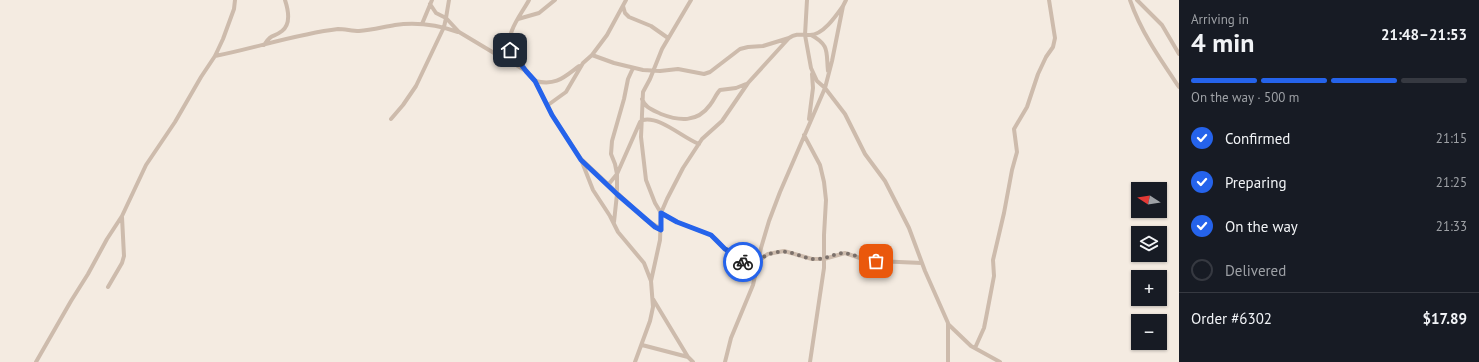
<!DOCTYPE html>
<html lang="en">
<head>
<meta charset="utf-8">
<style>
	:root { --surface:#171b24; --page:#20242c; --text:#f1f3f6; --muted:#9ea1a6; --line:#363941; --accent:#2563eb }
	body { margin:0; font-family:"PT Sans",sans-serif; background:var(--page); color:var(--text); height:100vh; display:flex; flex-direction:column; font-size:15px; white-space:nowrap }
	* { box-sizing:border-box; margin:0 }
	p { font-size:13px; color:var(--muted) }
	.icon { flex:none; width:22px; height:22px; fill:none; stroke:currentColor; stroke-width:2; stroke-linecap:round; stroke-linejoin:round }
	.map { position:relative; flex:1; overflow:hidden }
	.sheet { display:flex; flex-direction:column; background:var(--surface); width:300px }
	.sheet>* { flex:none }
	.needle { width:26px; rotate:282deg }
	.buttons { position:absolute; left:1131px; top:182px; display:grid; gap:8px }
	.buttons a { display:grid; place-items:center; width:36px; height:36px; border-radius:0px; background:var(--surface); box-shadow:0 1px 3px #0004; font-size:20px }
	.pin { position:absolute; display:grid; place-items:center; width:34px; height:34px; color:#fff; margin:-17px; border-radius:8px; box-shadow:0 2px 6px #0006 }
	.courier { position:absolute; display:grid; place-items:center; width:40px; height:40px; margin:-20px; border:3px solid #2563eb; border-radius:50%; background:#fff; color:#222; box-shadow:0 1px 5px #0007 }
	.head em { font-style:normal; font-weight:700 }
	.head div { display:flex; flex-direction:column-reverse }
	.head { display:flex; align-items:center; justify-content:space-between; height:68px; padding:0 12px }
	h1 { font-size:26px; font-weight:700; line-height:30px }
	.bar { display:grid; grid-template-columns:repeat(4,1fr); gap:6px 4px; align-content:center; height:48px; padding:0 12px }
	.bar i { height:5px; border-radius:3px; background:var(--line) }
	.bar .current { background:var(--accent) }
	.bar p { grid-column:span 4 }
	.line { display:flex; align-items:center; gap:10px; padding:0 12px; border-top:1px solid var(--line) }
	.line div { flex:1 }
	ol { padding:0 12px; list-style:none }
	li { display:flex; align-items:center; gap:12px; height:44px }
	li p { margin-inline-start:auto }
	li .icon { padding:4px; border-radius:50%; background:var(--accent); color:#fff; stroke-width:4 }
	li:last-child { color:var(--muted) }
	li i { width:22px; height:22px; border:2px solid var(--line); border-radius:50% }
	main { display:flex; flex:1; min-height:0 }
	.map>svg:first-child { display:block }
</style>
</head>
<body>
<main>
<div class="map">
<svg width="1179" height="362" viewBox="0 0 1179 362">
	<rect width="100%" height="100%" fill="#f4ebe1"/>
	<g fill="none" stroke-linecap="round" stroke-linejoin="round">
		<path stroke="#cdbbac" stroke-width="4" d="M449 0 446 18 459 32 494 53 500 55 526 71 535 81 552 115 581 159 645 219 661 229
			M691 0 662 49 650 79 643 92 641 137 646 180 655 203 661 213 677 222 711 235 717 240 725 249 739 256 743 262 749 267 755 277
			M807 0 805 35 811 68 817 81 825 88 845 114 865 154 885 181 909 228 925 271 948 323V362
			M1130 0C1141 32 1160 59 1179 87
			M1137 0 1162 25 1179 54
			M623 6 625 13 629 17 651 26 668 38
			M518 19 539 13 555 0
			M422 24 432 0
			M811 35C830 45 826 52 828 71
			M264 45C272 33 273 38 282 31 291 24 288 9 285 0
			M592 55 614 63 643 70 660 71 678 69 704 74 710 72 740 49 748 47 763 46 789 38
			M215 56C256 48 296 34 338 29 345 29 352 31 359 31 371 30 383 27 395 25 417 22 438 25 458 32
			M524 69C520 64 514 58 511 52 504 34 521 15 529 0
			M535 81C556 86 563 78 579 66
			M642 99C645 108 653 110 661 114 679 121 697 123 710 105 714 100 716 94 720 90L736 88 746 84
			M548 105 566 92 583 63 592 55 607 35 626 0
			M391 119 403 105 416 86 444 27 446 18 436 13 430 4
			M809 119 813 88 812 74
			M804 135 820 165 824 182 826 200 824 235V268L810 362
			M582 162 593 190 610 216 618 232 644 263 651 281
			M608 185 617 174 640 122 643 120C660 116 683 138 699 144
			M614 222 617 194V174L615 164 611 154 612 141 624 99 628 79 633 68
			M758 261 768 254 784 251 812 259H824L845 253 863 259 876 261 922 263
			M108 287 122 263 124 256 122 217
			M653 299 688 357
			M948 324 971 346 1000 362
			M642 345 688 357 693 362
			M975 348 984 328 986 318 994 276 993 260 1004 213 1012 170 1017 152 1014 129 1027 107 1038 74 1046 57 1053 47 1055 38 1049 0
			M36 362 71 301 88 274 107 239 122 216 146 165 175 122 201 77 215 56 223 39 234 9 235 0
			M635 362 650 321 653 307 651 281 660 240 661 213 667 199 683 168 702 139 722 121 748 83 789 38C796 33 802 35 810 35 823 35 836 16 843 6
			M725 362 731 338 753 285 761 248 769 221 780 192 825 88 832 61 843 6 846 0"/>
	</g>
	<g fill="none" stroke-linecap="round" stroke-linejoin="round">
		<path stroke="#7c716b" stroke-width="4" stroke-dasharray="0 7.2" d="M743 262 749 268 755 277 758 261C770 251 784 249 798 255 803 256 808 259 813 259 824 260 833 254 843 253 849 253 868 260 876 261"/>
		<path stroke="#2563eb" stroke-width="5" d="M510 50 526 71 535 81 552 115 581 160 618 195 655 227 661 230V213L677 222 711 235 725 249 739 256 743 262"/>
	</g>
</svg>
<div class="buttons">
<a><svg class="needle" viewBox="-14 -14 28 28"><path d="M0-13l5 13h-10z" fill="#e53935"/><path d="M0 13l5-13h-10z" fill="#9ea1a6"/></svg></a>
<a><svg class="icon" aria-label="layers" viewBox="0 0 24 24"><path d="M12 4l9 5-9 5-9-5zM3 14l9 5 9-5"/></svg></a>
<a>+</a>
<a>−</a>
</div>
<div class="pin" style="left:876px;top:261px;background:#ea580c"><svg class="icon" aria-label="bag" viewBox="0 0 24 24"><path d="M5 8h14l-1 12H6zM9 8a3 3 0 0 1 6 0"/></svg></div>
<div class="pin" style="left:510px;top:50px;background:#1f2937"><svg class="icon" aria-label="home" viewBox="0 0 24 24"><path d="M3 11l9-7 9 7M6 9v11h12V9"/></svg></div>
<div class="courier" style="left:743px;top:262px"><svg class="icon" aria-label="bike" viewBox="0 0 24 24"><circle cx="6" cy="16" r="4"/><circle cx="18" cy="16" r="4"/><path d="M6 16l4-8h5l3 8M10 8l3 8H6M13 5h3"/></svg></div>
</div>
<section class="sheet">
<div class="head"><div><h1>4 min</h1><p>Arriving in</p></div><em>21:48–21:53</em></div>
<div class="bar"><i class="current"></i><i class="current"></i><i class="current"></i><i></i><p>On the way · 500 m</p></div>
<ol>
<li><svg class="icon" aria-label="check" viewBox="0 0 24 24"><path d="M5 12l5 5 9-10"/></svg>Confirmed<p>21:15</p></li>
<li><svg class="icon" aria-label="check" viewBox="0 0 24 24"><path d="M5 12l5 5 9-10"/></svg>Preparing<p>21:25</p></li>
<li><svg class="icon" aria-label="check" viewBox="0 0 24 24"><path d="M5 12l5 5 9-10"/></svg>On the way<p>21:33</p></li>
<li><i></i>Delivered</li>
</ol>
<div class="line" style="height:52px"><div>Order #6302</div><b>$17.89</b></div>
</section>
</main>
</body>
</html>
